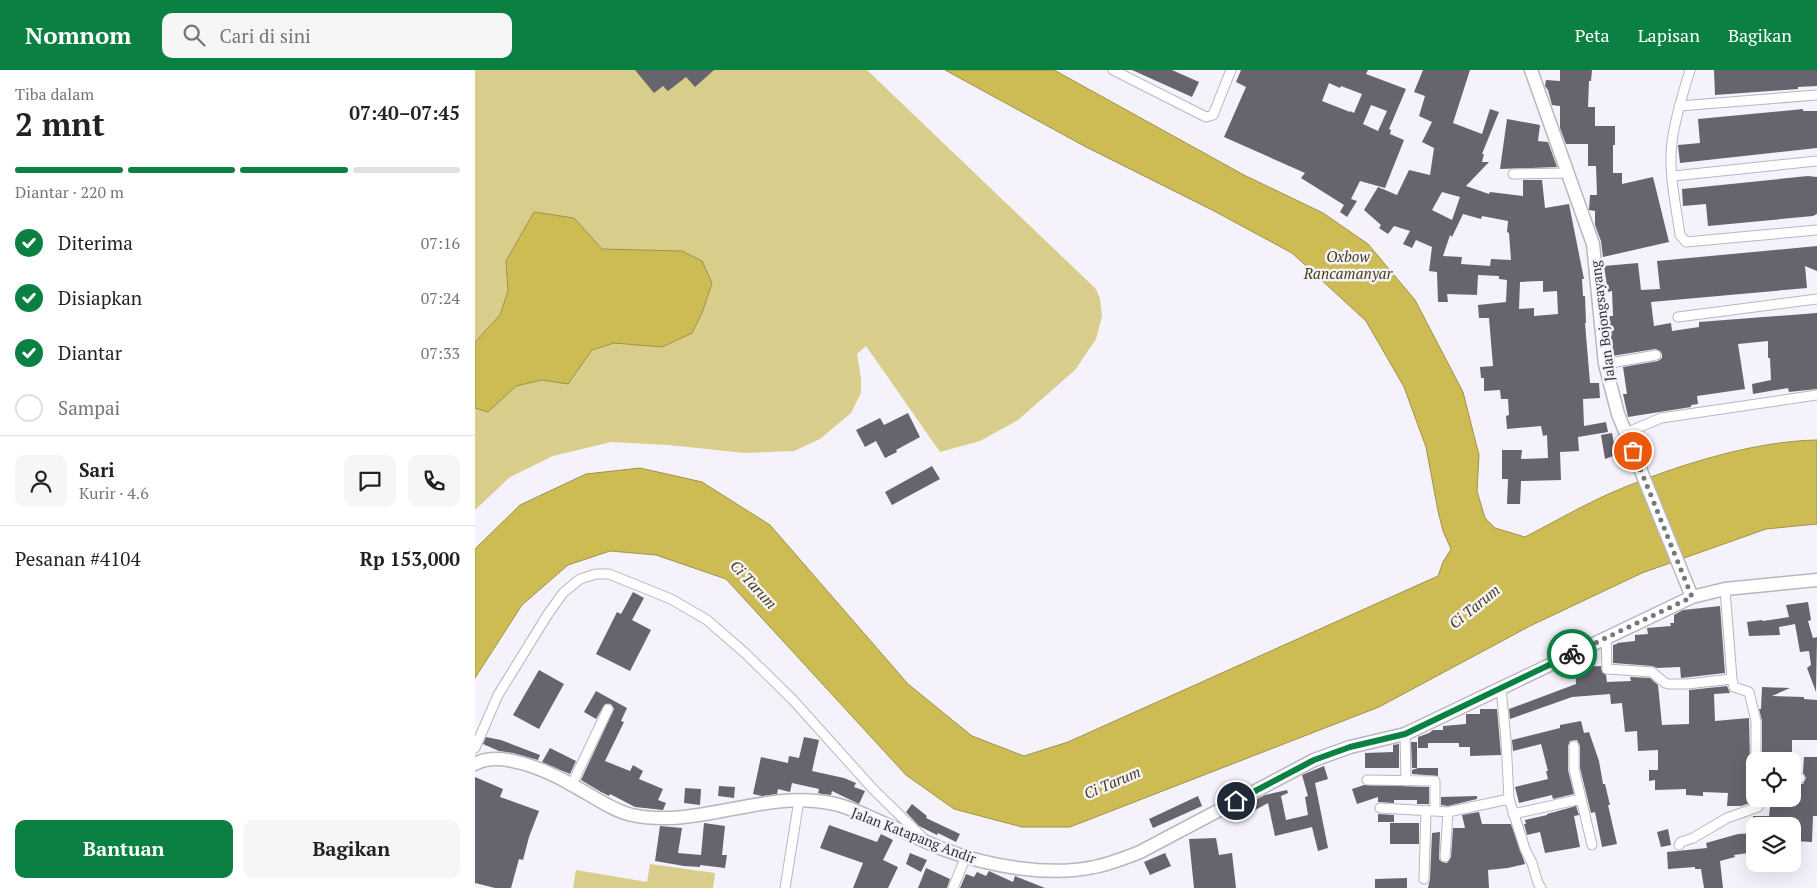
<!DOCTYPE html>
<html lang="id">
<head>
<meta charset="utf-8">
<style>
	:root { --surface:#fff; --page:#f6f6f6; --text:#222; --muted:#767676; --line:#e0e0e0; --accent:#0b8043 }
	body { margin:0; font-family:"PT Serif",serif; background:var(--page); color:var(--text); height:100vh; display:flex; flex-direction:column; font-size:19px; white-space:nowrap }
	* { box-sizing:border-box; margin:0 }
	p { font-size:16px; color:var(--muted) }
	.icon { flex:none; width:28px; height:28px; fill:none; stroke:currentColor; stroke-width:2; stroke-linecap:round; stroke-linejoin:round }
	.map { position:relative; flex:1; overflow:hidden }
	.panel { display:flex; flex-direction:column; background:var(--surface); width:475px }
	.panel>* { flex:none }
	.buttons { position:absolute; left:1271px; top:682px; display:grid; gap:10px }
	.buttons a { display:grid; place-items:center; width:55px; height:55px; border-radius:10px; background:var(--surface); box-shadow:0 5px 20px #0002; font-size:25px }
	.pin { position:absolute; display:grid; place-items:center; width:42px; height:42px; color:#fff; margin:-21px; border:2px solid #fff; border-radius:50%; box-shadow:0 1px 5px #0007 }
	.courier { position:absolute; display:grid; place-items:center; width:50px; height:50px; margin:-25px; border:4px solid #0b8043; border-radius:50%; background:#fff; color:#222; box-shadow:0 1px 6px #0007 }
	.overview em { font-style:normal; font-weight:700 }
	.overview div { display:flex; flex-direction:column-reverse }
	.overview { display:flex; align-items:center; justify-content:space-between; height:85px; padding:0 15px }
	h1 { font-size:32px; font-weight:700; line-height:38px }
	.bar { display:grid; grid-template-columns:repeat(4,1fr); gap:8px 5px; align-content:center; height:60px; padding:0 15px }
	.bar i { height:6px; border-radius:4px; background:var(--line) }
	.bar .current { background:var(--accent) }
	.bar p { grid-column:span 4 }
	.line { display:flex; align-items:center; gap:12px; padding:0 15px; border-top:1px solid var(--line) }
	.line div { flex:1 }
	.round { display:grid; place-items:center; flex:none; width:52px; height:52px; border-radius:10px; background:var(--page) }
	ol { padding:0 15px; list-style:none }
	li { display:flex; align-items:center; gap:15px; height:55px }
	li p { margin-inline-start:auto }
	li .icon { padding:5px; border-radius:50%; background:var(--accent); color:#fff; stroke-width:4 }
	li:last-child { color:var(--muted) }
	li i { width:28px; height:28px; border:2px solid var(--line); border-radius:50% }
	.primary-button { display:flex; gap:10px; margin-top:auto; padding:10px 15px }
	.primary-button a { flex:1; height:58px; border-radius:10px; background:var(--accent); color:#fff; font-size:20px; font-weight:700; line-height:58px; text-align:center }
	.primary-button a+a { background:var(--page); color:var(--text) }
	header { display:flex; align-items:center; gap:30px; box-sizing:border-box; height:70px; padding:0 25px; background:var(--accent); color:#fff }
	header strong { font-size:24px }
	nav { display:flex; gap:28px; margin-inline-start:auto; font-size:18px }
	.search { width:350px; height:45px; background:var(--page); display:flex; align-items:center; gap:12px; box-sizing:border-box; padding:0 18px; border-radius:10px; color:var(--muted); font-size:19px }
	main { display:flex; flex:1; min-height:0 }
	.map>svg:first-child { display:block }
</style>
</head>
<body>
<header>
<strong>Nomnom</strong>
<div class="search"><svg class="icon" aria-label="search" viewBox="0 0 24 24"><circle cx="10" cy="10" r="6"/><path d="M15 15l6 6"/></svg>Cari di sini</div>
<nav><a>Peta</a><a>Lapisan</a><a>Bagikan</a></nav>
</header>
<main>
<section class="panel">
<div class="overview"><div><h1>2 mnt</h1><p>Tiba dalam</p></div><em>07:40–07:45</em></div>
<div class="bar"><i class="current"></i><i class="current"></i><i class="current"></i><i></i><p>Diantar · 220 m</p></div>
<ol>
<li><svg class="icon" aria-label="check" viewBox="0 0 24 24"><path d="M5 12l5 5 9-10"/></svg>Diterima<p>07:16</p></li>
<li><svg class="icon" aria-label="check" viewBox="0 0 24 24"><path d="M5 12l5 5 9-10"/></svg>Disiapkan<p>07:24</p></li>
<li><svg class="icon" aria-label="check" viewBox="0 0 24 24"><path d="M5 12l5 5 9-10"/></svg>Diantar<p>07:33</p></li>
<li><i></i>Sampai</li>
</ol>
<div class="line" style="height:90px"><a class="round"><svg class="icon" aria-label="person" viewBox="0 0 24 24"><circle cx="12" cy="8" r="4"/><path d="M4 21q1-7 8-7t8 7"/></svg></a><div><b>Sari</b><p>Kurir · 4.6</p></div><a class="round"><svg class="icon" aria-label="chat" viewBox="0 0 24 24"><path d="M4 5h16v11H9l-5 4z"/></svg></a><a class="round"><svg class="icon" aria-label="phone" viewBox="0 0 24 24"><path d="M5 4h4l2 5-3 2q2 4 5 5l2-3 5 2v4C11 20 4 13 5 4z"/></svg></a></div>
<div class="line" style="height:65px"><div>Pesanan #4104</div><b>Rp 153,000</b></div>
<div class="primary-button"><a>Bantuan</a><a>Bagikan</a></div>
</section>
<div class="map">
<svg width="1342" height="818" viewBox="0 0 1342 818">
	<rect width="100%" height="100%" fill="#f5f2fc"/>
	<path fill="#d8cd8b" d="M0 0H392L621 219 625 229 627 246 621 269 600 300 543 350 505 371 465 382 391 276 382 284 386 309V323L376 343 345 369 319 381 270 383 193 375 136 372 78 386 35 407 0 440Z
		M175 794 240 803 238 818H98L101 800 172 812Z"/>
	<path fill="#cdbc54" stroke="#9f934b" d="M470 0H579L769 105 848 143 893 174 940 230 988 322 1004 385 1002 421 1010 448 1020 458 1050 467C1083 450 1115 431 1150 417 1207 394 1280 371 1342 370V454L1291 459 1167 503 1055 556 904 637 595 757H547L479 739 431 705 251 509 181 485 135 481 93 495 47 535 0 608V479L45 435 111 404 165 398 227 412 295 455 433 614 497 666 549 686 593 672 963 506 968 492 976 479 968 461 963 441 951 377 929 317 891 251 817 183 739 141 611 77Z
		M59 142 99 148 127 179 207 181 227 191 237 213 227 243 217 263 187 277 139 273 117 280 93 314 67 310 41 316 13 342 0 338V272L25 245 33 221 31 191Z"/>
	<path fill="#66646d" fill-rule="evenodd" d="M160 0H239L220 17 211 7 193 21 188 16 179 23Z
		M657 0H697L724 12 717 27Z
		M766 0H893L891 4 931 19 914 59 916 60 915 64 929 70 910 118 885 111 876 129 882 131 872 147 865 142 869 135 826 108 830 103 749 67 771 17 761 12ZM854 13 865 18 866 16 887 24 879 43 875 41V42L847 31ZM896 35 912 41 903 61 888 54Z
		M948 0H995L978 53 1007 64 1015 39 1024 42 1007 84H1009L1007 92H1014L991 116 1014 124 1015 122 1048 126V110H1067L1070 138 1094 134 1109 209H1107L1108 226H1110L1111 253H1110L1115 313H1124L1125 328 1108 329 1109 356 1131 352 1133 362 1103 367 1104 381 1085 382 1086 410 1046 411 1045 434H1032L1033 409H1027V380H1047L1046 389 1073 388 1072 365 1068 366 1066 356 1032 359 1031 346 1034 345 1033 329H1026L1025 320 1009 321V308H1006L1005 297 1018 296 1014 248H1004L1003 235 1031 232 1032 210 1024 209V206L1003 205 1002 225 972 224 973 232H963L962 202 954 201 957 177 941 170 937 178 928 174 935 161 919 156 913 164 904 158 906 155 889 140 903 117 922 125 934 100 955 105 959 78 947 72 957 52 944 46 950 26 939 22ZM967 122 985 127 977 150 957 140ZM988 144 1006 149 1007 146 1033 151 1032 162 1034 163 1036 190 1016 189 1015 196 986 194 987 187 968 186 975 165 977 167ZM1064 211H1068V222L1082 221 1083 244 1059 246V238L1044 239 1045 212Z
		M1085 0H1117L1116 11H1114L1113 37H1120V56H1140V75H1138V103H1147V114L1178 107 1194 172 1128 187 1126 171 1120 155V141L1114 140 1115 125H1122L1121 96H1113V74H1091L1085 58V36L1077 35 1073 20 1070 16 1071 10 1085 11Z
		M1239 0H1342V16L1323 17V19L1240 25Z
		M1328 39V41H1342V78L1205 93 1203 75 1225 73 1223 49Z
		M1032 49 1065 55 1063 71 1073 72 1082 97 1025 99Z
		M1333 106 1342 107V144L1338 146 1233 156 1231 134 1208 136 1207 119Z
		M1342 176V201L1330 196 1332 218 1176 232 1179 256 1196 253 1197 261 1224 257V252L1342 243V319L1314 322 1313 318 1278 324 1277 314 1296 310 1295 288H1293V271L1263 274 1270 319 1222 326 1223 334 1216 335V337L1153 347 1148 324H1152L1148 297 1183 291 1187 288V284L1185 281 1180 279 1137 286 1133 246H1138L1137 221 1133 222 1129 196 1163 193 1166 220 1185 219 1182 191Z
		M433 343 445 367 421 380 422 382 410 388 401 371 390 377 381 360 405 348 409 355Z
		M1137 363 1141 385 1130 389 1126 365Z
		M457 396 465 409 417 435 410 422Z
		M158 522 169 528 157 550 176 560 155 601 121 584 142 542 146 544Z
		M1333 532 1336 550 1333 551 1338 568 1342 567 1341 622 1332 598 1336 595 1334 581 1325 582 1320 554 1304 557 1305 565 1274 566 1272 552 1287 550 1288 551 1314 547 1311 535Z
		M1245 536 1250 603 1206 608 1205 597 1182 598 1177 596 1138 593V575L1142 574V573L1160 571V565L1173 564 1172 558 1196 556 1195 553H1199V545L1208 540Z
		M1109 591 1110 597 1126 596 1127 602 1131 605 1132 612 1156 611 1155 607 1175 608 1183 615 1187 655 1214 654V620L1252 616 1255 623 1239 624 1240 651 1274 648 1275 691 1278 699H1274V724H1276L1275 733 1266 736H1252L1253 723 1228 722V726L1211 725V719L1180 720V710L1174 711V700H1183V680L1163 681 1162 661 1150 662 1147 633 1136 634 1135 624 1097 627 1035 649 1034 639 1101 614 1100 592Z
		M64 600 89 614 64 659 38 645Z
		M1287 617 1315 618 1297 626 1329 627V629L1342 630V670H1317V682H1307V689L1287 688V651L1284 639H1286Z
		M121 621 152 638 146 651 149 652 130 691 155 701 158 695 168 701 164 709 188 719 183 730 191 733 188 740 160 737 135 724 134 726 126 722 106 710 139 639 136 634H130L121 649 109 642Z
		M1005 639H1022L1026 685 995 686V677H984V673H953V678H943V667L954 663 958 660H968V656L991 654V644H1005Z
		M1106 651 1109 663 1114 662 1124 691 1128 714H1130L1135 735H1133L1142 774 1127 777 1120 742 1116 743 1105 698V676L1102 670 1095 671 1093 676V700L1099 724 1078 729 1077 725 1044 733 1040 717 1073 709 1071 701H1073L1066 674 1038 681 1037 670 1085 658V655Z
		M11 667 26 670 65 685 63 690 38 683 24 681 8 674Z
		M329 667 344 670 337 701 369 708 381 713 379 717 390 721 384 734 357 721 356 725 347 724 343 723 344 719 317 713 315 722 303 719 302 724 287 726 278 724 286 687 313 693 314 686 324 688Z
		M936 672H942V698H937Z
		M924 674V698H890V683L918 682V675Z
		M75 678 101 691 95 704 67 692Z
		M1329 687H1342V746H1338L1337 772 1318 771V756H1277L1278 746H1294L1296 729H1318V714H1328L1331 708 1328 703Z
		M849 696 853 709 840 713 853 778 843 781 837 757 800 766 793 733 760 751 756 743 790 725 812 720 813 723 806 726 811 750 833 745 830 727 833 726 827 705Z
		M943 698H963V706L937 704V700Z
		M0 707 28 719 25 727 64 741 54 767 48 790 44 789 36 818H20L0 813Z
		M889 715 954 717V734H942V730H919V733L903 732V727L882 734 877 719Z
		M244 716 260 717 259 728 243 726Z
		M210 718 226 719 225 735 209 733Z
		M723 726 727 736 678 758 674 749Z
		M1002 726V729L973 736 966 735V727Z
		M437 734 452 746 451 748 485 764 481 772 463 763 462 765 444 756 431 742Z
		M1101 736 1104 745 1099 746 1105 777 1070 783 1065 762 1052 765 1049 754H1051L1050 750 1072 745V744Z
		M1004 742 1007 754H1036L1050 794 1033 798 1013 800 1014 818H953L955 809 957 763 965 762 964 789 967 792 972 793 976 787 978 758H990L987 745Z
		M903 744 919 745V752H903Z
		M229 753 250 756 247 785H252L250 798 225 795V797L209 796 180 791 185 756 207 758 203 783 226 785Z
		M915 753H944V774H915Z
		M354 755 402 772 406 764 418 770 408 790 423 797 413 818H378L388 793 345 778Z
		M1193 759 1196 775 1186 777 1182 762Z
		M1280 763V782L1259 785 1260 787 1245 791 1248 818H1229L1226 799H1220V797L1193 799 1192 782 1232 778 1231 773 1263 764Z
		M741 768 744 785 757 783 761 818H719L714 769Z
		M435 783 452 790 446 802 431 794Z
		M690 783 696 796 675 805 669 792Z
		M451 798 475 809 472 818H443Z
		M514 801 538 812 540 806 570 818H485L491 804 499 807 502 802 511 806Z
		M932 808V818H900V809Z"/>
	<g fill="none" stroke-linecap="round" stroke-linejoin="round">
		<defs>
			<path id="street" d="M638 0 731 47 738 45 756 0
				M1215 0C1208 24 1200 47 1197 72 1193 102 1201 135 1205 165L1211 172 1342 160
				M1204 36 1342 25
				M1038 104 1093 103
				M1198 106 1342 91
				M1203 247 1342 229
				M1130 294 1181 285
				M1151 363 1186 348 1342 325
				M1250 519 1257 609 1259 617 1274 622 1281 651V691
				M1131 567 1132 599 1177 602 1190 613 1194 614H1212L1257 609
				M1026 618 1031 670 1034 729 1050 779 1057 793 1063 813 1066 818
				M930 664 931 711
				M1099 676V699L1117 775
				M0 678 23 625 73 544 88 523 105 509 121 504H134L196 529 232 550 270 583 318 630 398 719 449 769
				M1318 708H1325
				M892 710 960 711V741L973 742 1034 729
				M97 714 133 639
				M905 738 957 741
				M1038 744 1106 729
				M1204 775 1206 772 1218 768 1252 748 1283 737 1284 729
				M970 787 973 742
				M949 809 951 740
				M310 818 324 730
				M478 818 491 786"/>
			<path id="secondary" d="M1056 0 1118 174 1130 294 1143 344 1217 527
				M0 694C26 679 75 702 99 716 116 725 138 741 157 745 223 759 288 720 355 733 375 736 402 751 422 759 438 765 454 774 470 780 514 796 573 807 619 797 635 794 650 788 665 782L839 690 875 677 930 664 1217 527 1250 519 1342 510"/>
		</defs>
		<use href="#street" stroke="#b9b6c0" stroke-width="11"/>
		<use href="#secondary" stroke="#b9b6c0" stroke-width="15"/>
		<use href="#street" stroke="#fff" stroke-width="9"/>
		<use href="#secondary" stroke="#fff" stroke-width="12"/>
	</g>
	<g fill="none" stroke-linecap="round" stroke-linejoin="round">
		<path stroke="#78767c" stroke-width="5" stroke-dasharray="0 9" d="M1097 584 1217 527 1158 381"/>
		<path stroke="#0b8043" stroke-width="6" d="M761 731 839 690 875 677 930 664 1097 584"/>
	</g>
	<g text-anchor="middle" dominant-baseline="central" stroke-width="5" stroke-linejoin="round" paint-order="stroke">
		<g font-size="14" fill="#343337" stroke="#f5f2fc">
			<text transform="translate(1127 251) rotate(-97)">Jalan Bojongsayang</text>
			<text transform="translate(439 765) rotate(21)">Jalan Katapang Andir</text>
		</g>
		<g font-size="15" font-style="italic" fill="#463f13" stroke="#f5f2fc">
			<text x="873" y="186">Oxbow<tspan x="873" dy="17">Rancamanyar</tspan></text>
			<text transform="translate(279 514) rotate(47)">Ci Tarum</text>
			<text transform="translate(999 536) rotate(-39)">Ci Tarum</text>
			<text transform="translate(637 712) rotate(-23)">Ci Tarum</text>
		</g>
	</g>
</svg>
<div class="buttons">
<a><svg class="icon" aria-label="locate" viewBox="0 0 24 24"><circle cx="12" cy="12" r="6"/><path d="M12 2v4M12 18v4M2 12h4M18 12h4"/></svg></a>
<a><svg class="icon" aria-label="layers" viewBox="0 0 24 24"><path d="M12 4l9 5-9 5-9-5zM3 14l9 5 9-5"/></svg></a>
</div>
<div class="pin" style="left:1158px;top:381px;background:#ea580c"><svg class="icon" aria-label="bag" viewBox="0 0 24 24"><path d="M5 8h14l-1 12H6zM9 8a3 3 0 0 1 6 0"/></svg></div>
<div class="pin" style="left:761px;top:731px;background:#1f2937"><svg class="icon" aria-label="home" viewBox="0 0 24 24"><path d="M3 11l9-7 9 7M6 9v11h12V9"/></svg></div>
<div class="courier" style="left:1097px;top:584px"><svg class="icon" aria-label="bike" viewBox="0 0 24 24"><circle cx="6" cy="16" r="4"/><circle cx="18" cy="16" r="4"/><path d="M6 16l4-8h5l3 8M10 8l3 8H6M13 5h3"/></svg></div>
</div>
</main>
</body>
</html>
